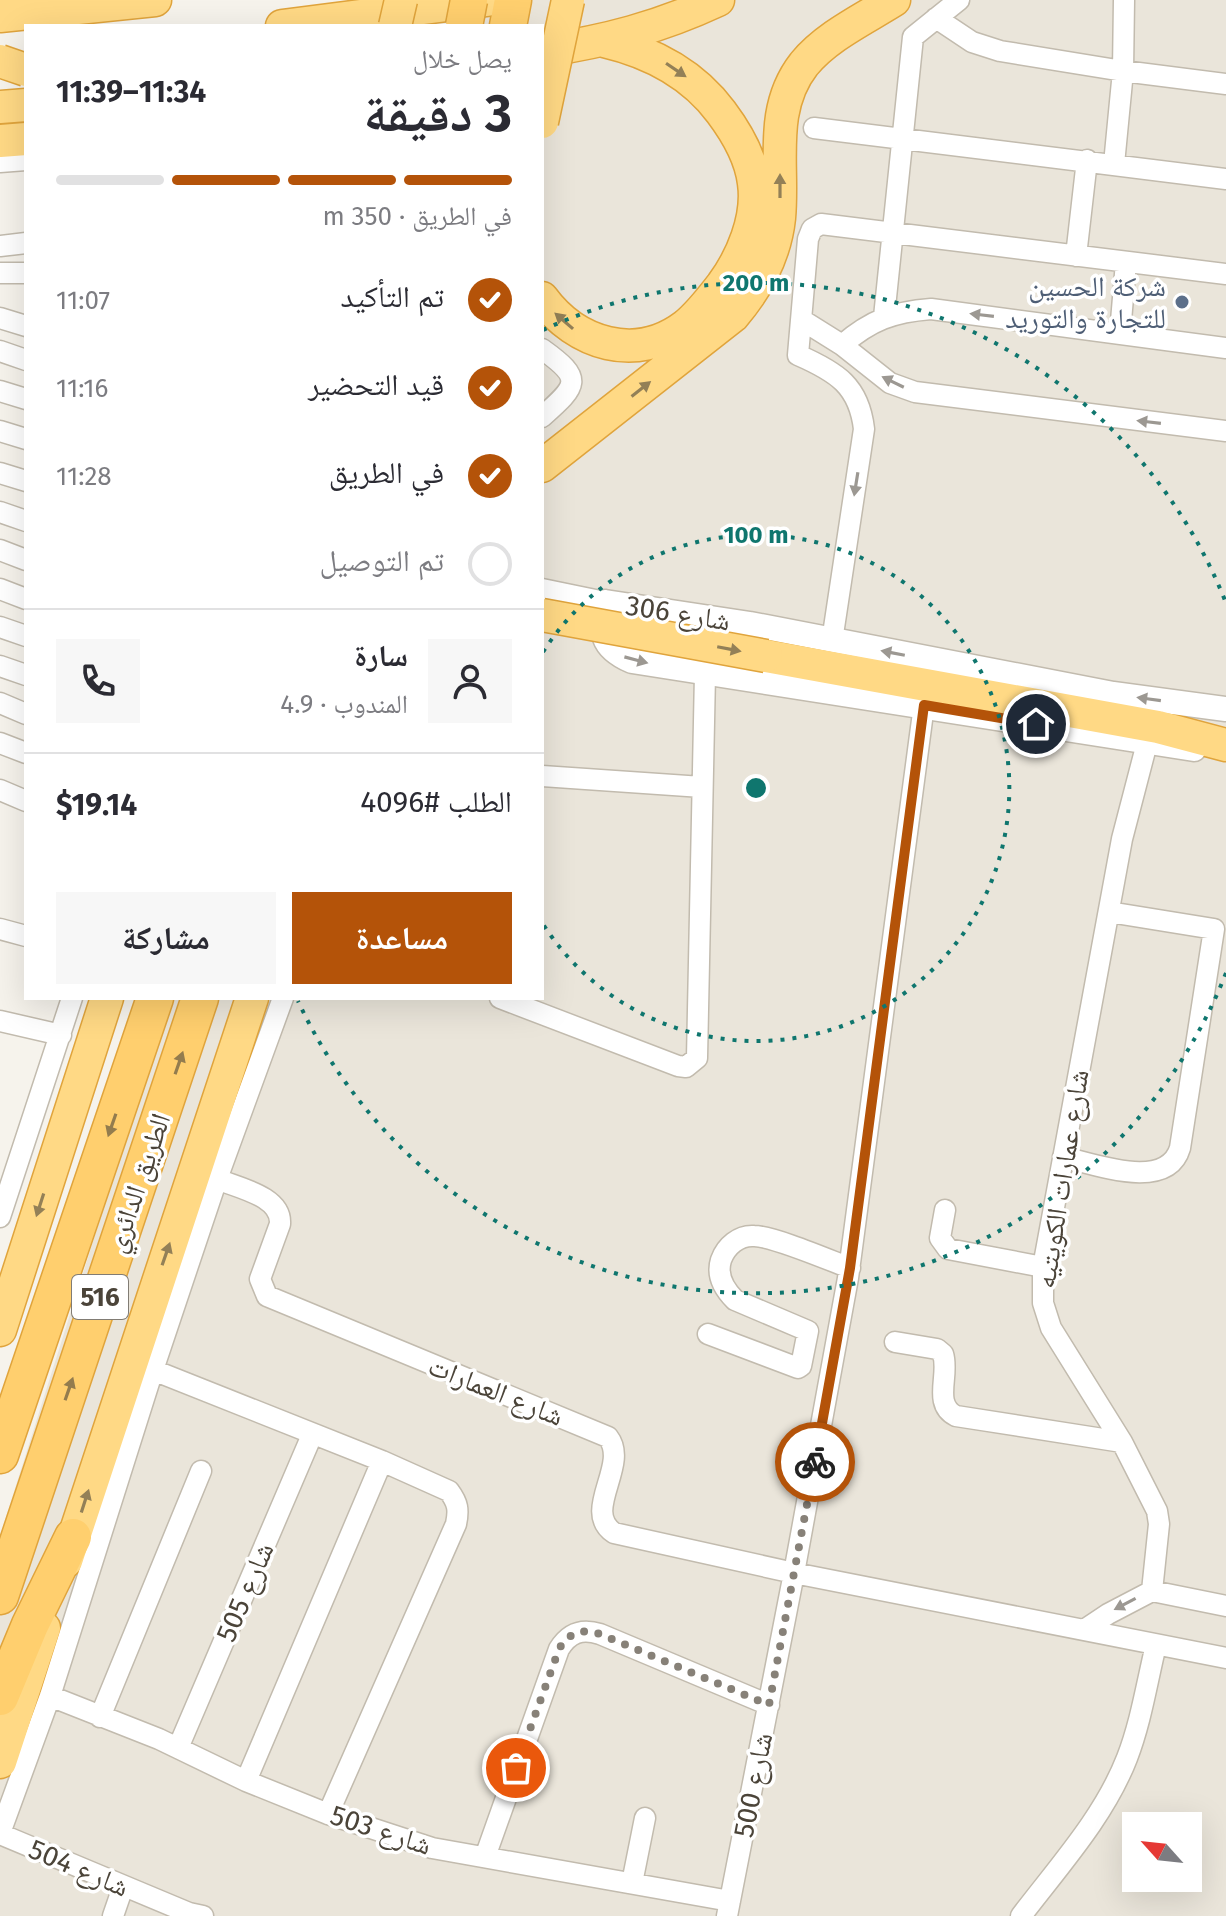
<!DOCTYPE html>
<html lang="ar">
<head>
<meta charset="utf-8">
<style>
	:root { --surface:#fff; --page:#f7f7f7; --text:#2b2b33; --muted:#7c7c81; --line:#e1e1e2; --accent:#b45309 }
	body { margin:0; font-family:"Fira Sans","Noto Naskh Arabic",sans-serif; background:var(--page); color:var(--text); direction:rtl; height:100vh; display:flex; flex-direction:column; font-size:30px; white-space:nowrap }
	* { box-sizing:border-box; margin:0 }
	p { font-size:26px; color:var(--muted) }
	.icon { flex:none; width:44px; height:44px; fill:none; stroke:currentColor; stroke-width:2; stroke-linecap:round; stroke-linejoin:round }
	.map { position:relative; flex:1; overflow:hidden; direction:ltr }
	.panel { position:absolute; left:24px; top:24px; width:520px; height:976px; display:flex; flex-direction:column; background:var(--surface); border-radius:0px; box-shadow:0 8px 32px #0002; direction:rtl }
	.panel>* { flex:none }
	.needle { width:52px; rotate:297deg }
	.fabs { position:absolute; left:1122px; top:1812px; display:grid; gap:16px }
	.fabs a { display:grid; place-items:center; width:80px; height:80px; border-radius:0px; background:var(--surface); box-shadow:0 8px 32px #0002; font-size:40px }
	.pin { position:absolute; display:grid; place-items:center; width:68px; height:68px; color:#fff; margin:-34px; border:4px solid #fff; border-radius:50%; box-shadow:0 2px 8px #0007 }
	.courier { position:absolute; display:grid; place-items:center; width:80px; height:80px; margin:-40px; border:6px solid #b45309; border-radius:50%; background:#fff; color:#222; box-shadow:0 2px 10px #0007 }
	.head em { font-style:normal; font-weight:700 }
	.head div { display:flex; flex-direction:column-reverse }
	.head { display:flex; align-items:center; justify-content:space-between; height:136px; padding:0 32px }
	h1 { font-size:52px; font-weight:700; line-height:60px }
	.bar { display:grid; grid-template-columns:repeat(4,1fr); gap:12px 8px; align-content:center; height:96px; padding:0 32px }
	.bar i { height:10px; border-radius:6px; background:var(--line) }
	.bar .active { background:var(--accent) }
	.bar p { grid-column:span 4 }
	.line { display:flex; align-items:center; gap:20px; padding:0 32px; border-top:2px solid var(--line) }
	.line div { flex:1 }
	.round { display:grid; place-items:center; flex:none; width:84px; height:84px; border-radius:0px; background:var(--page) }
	ol { padding:0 32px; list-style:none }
	li { display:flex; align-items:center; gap:24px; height:88px }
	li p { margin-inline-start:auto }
	li .icon { padding:8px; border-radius:50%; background:var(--accent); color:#fff; stroke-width:4 }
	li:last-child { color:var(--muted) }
	li i { width:44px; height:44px; border:4px solid var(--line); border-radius:50% }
	.button { display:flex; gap:16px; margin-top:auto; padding:16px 32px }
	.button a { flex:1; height:92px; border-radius:0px; background:var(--accent); color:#fff; font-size:32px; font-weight:700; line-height:92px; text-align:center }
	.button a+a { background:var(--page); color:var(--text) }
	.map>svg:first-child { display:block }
</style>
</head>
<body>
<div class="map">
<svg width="1226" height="1916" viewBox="0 0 1226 1916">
	<rect width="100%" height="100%" fill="#f6f3ec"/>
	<path fill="#eae5da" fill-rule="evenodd" d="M475 0H1226V1916H0V1536L170 998H542V26H470ZM1136 1826H1188V1878H1136Z"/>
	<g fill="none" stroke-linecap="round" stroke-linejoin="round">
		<defs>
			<path id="minor" d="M936 18 972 42 1000 51 1123 71 1226 84
				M814 128 1226 179
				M0 162 26 160
				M1114 164 1123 71 1124 0
				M0 246 26 243
				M1076 256 1087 160
				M0 273H26
				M884 317 913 37 959 0
				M0 318 26 326
				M802 320 842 345 890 383 915 392 1226 431
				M1120 333 1126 262
				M842 345C871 320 893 312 931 309L1226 348
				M542 349C584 379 578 385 542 417
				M0 351 26 360
				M0 391 26 399
				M0 431 26 439
				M0 473 26 481
				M0 512 26 521
				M0 550 26 560
				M0 589 26 599
				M542 589 605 602
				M0 627 26 636
				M832 641 864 429C859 386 837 372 798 355L808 239 812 229 821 224 1226 274
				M0 666 26 675
				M0 703 26 714
				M0 743 26 753
				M1147 743 1122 839 1043 1267V1303L1051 1328 1122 1442 1157 1511 1159 1524 1152 1591
				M542 776 702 787
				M0 790 26 801
				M0 929 26 936
				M500 998 678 1066 686 1067 697 1058 705 674
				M0 1021 61 1035
				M1063 1157C1095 1164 1167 1192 1180 1148L1214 929 1109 912
				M217 1179C238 1188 282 1196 280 1224L260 1279 267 1296 608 1437C630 1465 581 1511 614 1533L794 1573 1226 1658
				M945 1210 940 1238 948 1249 1043 1267
				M0 1217 72 998
				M708 1334 798 1368 801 1366 808 1331 735 1300C724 1289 716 1276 721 1260 726 1246 739 1235 754 1236 773 1236 829 1260 850 1268
				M895 1342 937 1349 943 1354C950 1375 932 1404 956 1416L1122 1442
				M153 1370 382 1461 449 1491C458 1503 459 1510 456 1524L328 1814
				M1084 1630 1108 1614 1152 1591 1226 1606
				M50 1696 159 1739 246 1781 328 1814 432 1848 730 1901
				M100 1717 201 1471
				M178 1748 312 1435
				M246 1781 382 1461
				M0 1833 50 1696 153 1370 217 1179 283 998
				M0 1834 189 1913 203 1916
				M485 1857 559 1649C569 1633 581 1628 600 1634L769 1705
				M632 1883 645 1818
				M113 1916 123 1887
				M727 1916 794 1573 848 1278 924 705
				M1021 1916C1059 1866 1104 1817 1127 1758 1141 1722 1147 1682 1156 1645"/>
			<path id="tertiary" d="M1194 749 632 661C600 647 601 633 605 602L750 624 1113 694 1226 709"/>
			<path id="trunk" d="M0 16 155 0
				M282 26 487 0
				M542 51C606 41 658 28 718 0
				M0 107 26 105
				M0 141 26 139
				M542 298C576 344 636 363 685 326 699 315 711 299 722 285 742 258 759 218 754 183 751 158 736 132 721 112 692 73 651 52 604 41
				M542 466 733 316C757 288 775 256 779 218 784 165 768 110 804 64 827 36 864 19 894 0
				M766 656 1158 727 1226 745
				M0 1330 107 998
				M66 1561 252 998
				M0 1762 44 1628"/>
			<path id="motorway" d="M508 26 513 0
				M0 1455 155 998
				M0 1596 200 998
				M0 1697 30 1625 73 1537"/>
		</defs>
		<use href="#minor" stroke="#c2bbae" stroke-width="23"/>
		<use href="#tertiary" stroke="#c2bbae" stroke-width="27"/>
		<use href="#trunk" stroke="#e0a43c" stroke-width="35"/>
		<use href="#motorway" stroke="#e0a43c" stroke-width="39"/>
		<use href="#minor" stroke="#fff" stroke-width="20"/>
		<use href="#tertiary" stroke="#fff" stroke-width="24"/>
		<use href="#trunk" stroke="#ffd985" stroke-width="32"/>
		<use href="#motorway" stroke="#ffcf6e" stroke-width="36"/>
		<defs>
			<path id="trunk-bridge" d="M395 26 401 0
				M0 61 26 70
				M542 122 568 0
				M542 615 766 656"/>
			<path id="motorway-bridge" d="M464 26 469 0"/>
		</defs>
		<use href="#trunk-bridge" stroke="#e0a43c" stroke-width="35" stroke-linecap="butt"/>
		<use href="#motorway-bridge" stroke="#e0a43c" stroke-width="39" stroke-linecap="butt"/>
		<use href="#trunk-bridge" stroke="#ffd985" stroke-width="32"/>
		<use href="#motorway-bridge" stroke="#ffcf6e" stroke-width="36"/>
	</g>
	<defs><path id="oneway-solid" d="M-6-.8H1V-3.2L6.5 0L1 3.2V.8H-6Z" transform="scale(2)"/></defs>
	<g fill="#938057">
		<use href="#oneway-solid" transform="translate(676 70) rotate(34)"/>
		<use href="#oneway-solid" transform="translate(780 186) rotate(-90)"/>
		<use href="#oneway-solid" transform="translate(564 321) rotate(-139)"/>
		<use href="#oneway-solid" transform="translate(641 389) rotate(-38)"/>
		<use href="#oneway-solid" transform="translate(729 649) rotate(11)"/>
		<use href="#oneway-solid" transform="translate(40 1205) rotate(108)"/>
		<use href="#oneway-solid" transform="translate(166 1254) rotate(-71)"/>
		<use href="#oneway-solid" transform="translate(85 1501) rotate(-72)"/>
	</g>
	<g fill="#9c9892">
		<use href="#oneway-solid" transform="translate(982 315) rotate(-173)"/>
		<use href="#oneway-solid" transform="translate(893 382) rotate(-154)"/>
		<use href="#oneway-solid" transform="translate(1149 422) rotate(-173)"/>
		<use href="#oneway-solid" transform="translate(856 484) rotate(99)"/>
		<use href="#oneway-solid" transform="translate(893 653) rotate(-169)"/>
		<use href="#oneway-solid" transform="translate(636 660) rotate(15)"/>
		<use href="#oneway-solid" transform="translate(1149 699) rotate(-172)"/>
		<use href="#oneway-solid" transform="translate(1125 1604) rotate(152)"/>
	</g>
	<g fill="#937c4e">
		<use href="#oneway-solid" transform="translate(179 1063) rotate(-71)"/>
		<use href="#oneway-solid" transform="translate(112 1125) rotate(109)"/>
		<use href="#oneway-solid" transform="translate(69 1389) rotate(-71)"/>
	</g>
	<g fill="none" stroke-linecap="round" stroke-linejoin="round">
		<path stroke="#878178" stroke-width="8" stroke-dasharray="0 14.4" d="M516 1768 559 1649C569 1633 581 1628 600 1634L769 1705 815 1462"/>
		<path stroke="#b45309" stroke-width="10" d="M815 1462 850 1268 924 705 1036 724"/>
	</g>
	<g fill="none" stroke="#0f766e" stroke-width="4" stroke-dasharray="4 8">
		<path d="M543 652A253 253 0 1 1 543 924"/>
		<path d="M1226 973A505 505 0 0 1 298 1001M543 330A505 505 0 0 1 1226 603"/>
	</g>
	<circle fill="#5c6f8a" stroke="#fff" stroke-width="3" cx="1182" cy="302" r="8"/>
	<g text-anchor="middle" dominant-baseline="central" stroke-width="7" stroke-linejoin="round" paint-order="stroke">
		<rect fill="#fff" stroke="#817c74" stroke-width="2" x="72" y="1275" width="56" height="44" rx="6"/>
		<g font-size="26" font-weight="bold" fill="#4b4439">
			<text x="100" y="1297">516</text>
		</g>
		<g font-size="28" fill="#4e5e75" stroke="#fff" text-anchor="end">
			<text x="1166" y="286">شركة الحسين<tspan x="1166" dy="32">للتجارة والتوريد</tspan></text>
		</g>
		<g font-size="28" fill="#4b4439" stroke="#fff">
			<text transform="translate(678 613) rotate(9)">شارع 306</text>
			<text transform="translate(1062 1179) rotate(-81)">شارع عمارات الكويتيه</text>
			<text transform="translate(138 1183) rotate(-71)">الطريق الدائري</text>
			<text transform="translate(496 1391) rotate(22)">شارع العمارات</text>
			<text transform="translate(245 1592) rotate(-67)">شارع 505</text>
			<text transform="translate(753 1785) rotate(-79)">شارع 500</text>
			<text transform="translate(381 1830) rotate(18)">شارع 503</text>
			<text transform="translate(79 1868) rotate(23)">شارع 504</text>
		</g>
	</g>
	<circle cx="756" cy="788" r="12" fill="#0f766e" stroke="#fff" stroke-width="4"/>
	<g font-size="24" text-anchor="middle" font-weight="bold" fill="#0f766e" stroke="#fff" stroke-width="7" stroke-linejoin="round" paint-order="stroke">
		<text x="756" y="291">200 m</text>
		<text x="756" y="543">100 m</text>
	</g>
</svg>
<div class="fabs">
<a><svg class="needle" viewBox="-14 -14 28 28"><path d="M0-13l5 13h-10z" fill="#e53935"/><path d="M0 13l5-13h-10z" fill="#7c7c81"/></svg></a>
</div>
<div class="pin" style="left:516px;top:1768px;background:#ea580c"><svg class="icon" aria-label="bag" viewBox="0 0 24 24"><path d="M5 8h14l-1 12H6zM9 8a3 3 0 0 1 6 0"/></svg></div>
<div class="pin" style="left:1036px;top:724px;background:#1f2937"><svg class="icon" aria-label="home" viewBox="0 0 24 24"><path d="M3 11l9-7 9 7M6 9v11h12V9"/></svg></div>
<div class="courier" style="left:815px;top:1462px"><svg class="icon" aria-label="bike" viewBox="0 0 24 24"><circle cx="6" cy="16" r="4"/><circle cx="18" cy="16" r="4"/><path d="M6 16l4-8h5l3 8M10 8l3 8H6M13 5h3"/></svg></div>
<section class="panel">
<div class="head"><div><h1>3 دقيقة</h1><p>يصل خلال</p></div><em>11:34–11:39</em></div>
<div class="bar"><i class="active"></i><i class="active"></i><i class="active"></i><i></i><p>في الطريق · 350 m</p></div>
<ol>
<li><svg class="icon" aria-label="check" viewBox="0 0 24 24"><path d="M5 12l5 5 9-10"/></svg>تم التأكيد<p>11:07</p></li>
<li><svg class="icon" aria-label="check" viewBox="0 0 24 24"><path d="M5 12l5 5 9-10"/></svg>قيد التحضير<p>11:16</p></li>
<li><svg class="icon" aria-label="check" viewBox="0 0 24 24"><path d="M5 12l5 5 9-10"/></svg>في الطريق<p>11:28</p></li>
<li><i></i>تم التوصيل</li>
</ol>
<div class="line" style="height:144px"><a class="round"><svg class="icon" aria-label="person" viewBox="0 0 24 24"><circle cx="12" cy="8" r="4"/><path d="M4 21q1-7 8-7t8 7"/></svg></a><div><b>سارة</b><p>المندوب · 4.9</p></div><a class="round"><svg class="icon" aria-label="phone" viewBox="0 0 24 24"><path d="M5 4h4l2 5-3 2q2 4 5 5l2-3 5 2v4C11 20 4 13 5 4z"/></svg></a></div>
<div class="line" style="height:104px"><div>الطلب #4096</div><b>$19.14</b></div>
<div class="button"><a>مساعدة</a><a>مشاركة</a></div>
</section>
</div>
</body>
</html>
